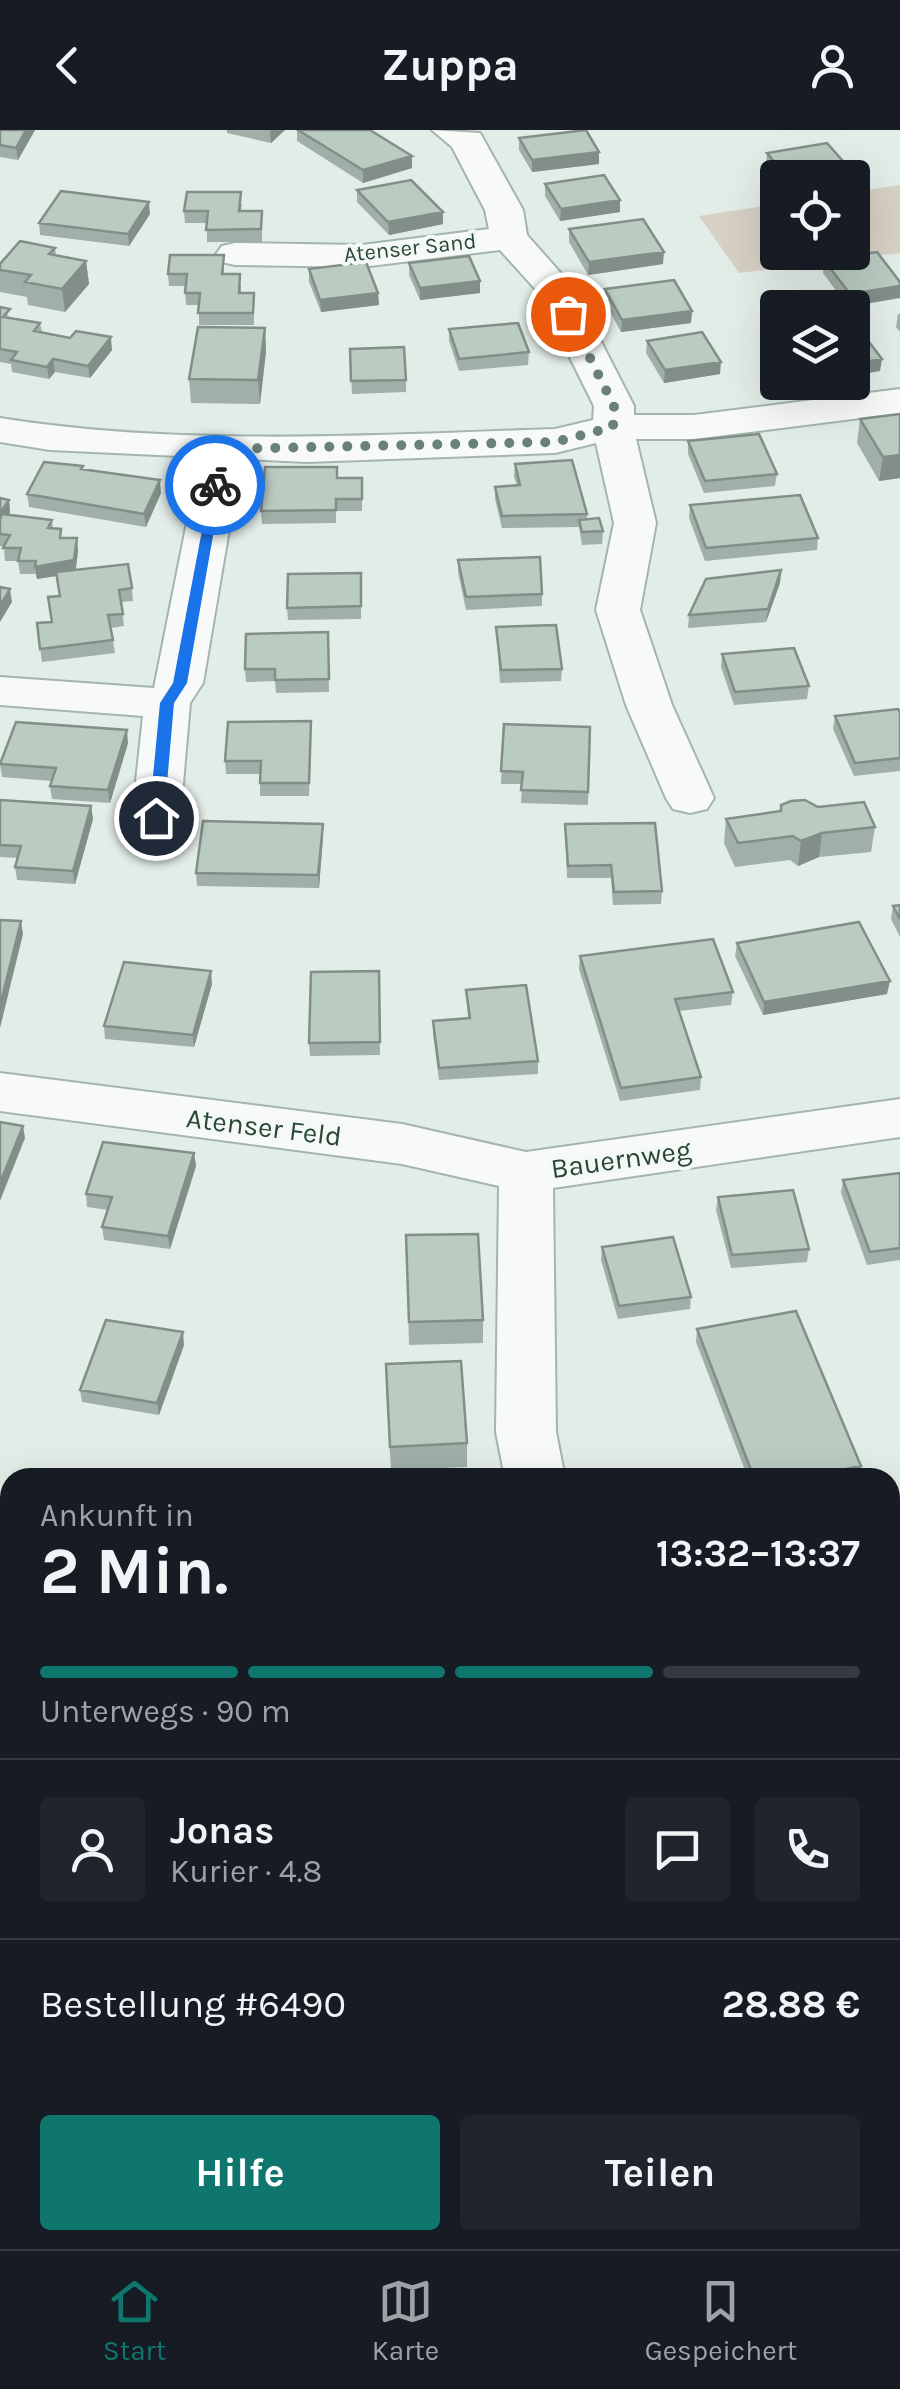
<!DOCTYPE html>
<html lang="de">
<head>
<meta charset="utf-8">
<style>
	:root { --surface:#171b24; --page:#20242c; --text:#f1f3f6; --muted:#9ea1a6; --line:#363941; --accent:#0f766e }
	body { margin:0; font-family:Karla,sans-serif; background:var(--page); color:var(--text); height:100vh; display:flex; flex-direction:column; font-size:38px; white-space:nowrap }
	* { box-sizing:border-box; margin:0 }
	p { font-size:32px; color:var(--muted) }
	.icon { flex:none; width:55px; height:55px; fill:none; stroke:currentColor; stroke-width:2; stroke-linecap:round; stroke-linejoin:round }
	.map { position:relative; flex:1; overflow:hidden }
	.sheet { position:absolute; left:0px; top:1338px; width:900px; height:782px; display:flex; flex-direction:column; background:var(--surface); border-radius:30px 30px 0 0; box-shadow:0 10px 40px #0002 }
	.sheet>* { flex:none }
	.tools { position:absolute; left:760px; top:30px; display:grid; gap:20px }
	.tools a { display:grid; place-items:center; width:110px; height:110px; border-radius:10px; background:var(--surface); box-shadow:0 10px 40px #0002; font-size:50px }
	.pin { position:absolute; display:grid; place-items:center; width:85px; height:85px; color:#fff; margin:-42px; border:5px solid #fff; border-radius:50%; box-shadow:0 2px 10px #0007 }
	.courier { position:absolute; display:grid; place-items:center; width:100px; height:100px; margin:-50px; border:8px solid #1a73e8; border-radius:50%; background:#fff; color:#222; box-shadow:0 2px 12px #0007 }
	.head em { font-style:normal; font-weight:700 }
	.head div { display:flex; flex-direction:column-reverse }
	.head { display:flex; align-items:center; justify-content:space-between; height:170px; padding:0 40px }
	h1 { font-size:65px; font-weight:700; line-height:75px }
	.bar { display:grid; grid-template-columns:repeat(4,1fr); gap:15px 10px; align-content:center; height:120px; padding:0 40px }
	.bar i { height:12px; border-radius:8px; background:var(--line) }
	.bar .active { background:var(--accent) }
	.bar p { grid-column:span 4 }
	.line { display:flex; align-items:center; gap:25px; padding:0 40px; border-top:2px solid var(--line) }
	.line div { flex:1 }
	.round { display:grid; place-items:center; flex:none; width:105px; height:105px; border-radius:10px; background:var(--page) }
	.primary-button { display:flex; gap:20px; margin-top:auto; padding:20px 40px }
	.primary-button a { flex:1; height:115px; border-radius:10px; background:var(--accent); color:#fff; font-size:40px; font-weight:700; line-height:115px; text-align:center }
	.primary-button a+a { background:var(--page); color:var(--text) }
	header { display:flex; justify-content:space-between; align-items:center; height:130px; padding:0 40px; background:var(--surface); font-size:45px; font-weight:700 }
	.menu { display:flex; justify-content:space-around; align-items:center; height:140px; border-top:2px solid var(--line); background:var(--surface); font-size:28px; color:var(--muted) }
	.menu a { display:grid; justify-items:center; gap:5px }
	.menu .active { color:var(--accent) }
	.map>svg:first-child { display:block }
</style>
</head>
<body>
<header><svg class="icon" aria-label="back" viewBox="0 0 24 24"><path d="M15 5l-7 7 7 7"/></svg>Zuppa<svg class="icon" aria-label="person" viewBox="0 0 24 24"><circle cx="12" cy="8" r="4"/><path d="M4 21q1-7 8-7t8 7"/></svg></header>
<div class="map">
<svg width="900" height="2119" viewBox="0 0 900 2119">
	<rect width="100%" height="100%" fill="#e3ede8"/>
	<path fill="#d7d0c4" d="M900 55V123L739 143 699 86 777 74 778 122H852L853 62Z"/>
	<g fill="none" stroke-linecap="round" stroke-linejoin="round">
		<defs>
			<path id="minor" d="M432 0 480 3 523 80 527 105 573 157 634 276V285H694L900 259V283L694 309H636L656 393 640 480 672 575 714 668 707 679 690 683 673 679 666 668 626 575 596 480 614 393 596 313 555 323 307 332 241 329 203 553 190 573 180 688 173 699 156 704 139 699 132 688 143 586 0 575V547L154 558 200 327 50 320 0 312V288C182 317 371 305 555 299L593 290 594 276 537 161 500 120 362 137 235 135 222 132 216 124 222 116 235 113 362 115 489 99 485 80 452 17Z
				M0 943 402 994 526 1022 900 969V1007L553 1058 556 1302 565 1348H505L496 1302 499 1056 402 1034 0 981Z
				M890 1947 900 1951V2034L890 2030Z
				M449 2110H523L519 2119H445Z"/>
		</defs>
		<use href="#minor" stroke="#a4b5ac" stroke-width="4"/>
		<use href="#minor" fill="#f7faf9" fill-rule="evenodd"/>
	</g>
	<path fill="#a0afa7" d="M0 0H35L18 30 0 27Z
		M227 0H285L271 13 227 3Z
		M297 0H370L412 38 363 53 297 11Z
		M519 8 599 22V34L532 42 519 20Z
		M767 23 848 37 846 48H778V49L766 35Z
		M545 54 620 70V82L560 91 545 66Z
		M357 60 443 94 389 105 357 72Z
		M242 74 241 81H262V112H207V93H185L184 81Z
		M150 84 129 116 40 105 39 93Z
		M569 99 663 134 588 145 569 112Z
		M55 118 56 125 86 131 89 154 65 182 28 175 27 167 0 162V134Z
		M877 122 848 177 823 143 824 130Z
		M409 133 480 163 420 170 409 145Z
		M224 137V144L241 156V163H254V195H199V175H186L185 156H169L168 144Z
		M309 139 378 163 379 175 321 182 309 152Z
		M605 159 692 181 691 193 621 202 604 171Z
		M0 177 11 188 40 193 42 202 112 220 90 248 55 242 49 249 12 242 11 234 0 232Z
		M898 184H900V202L896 197Z
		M265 198 266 221 260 274 191 273 189 249Z
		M449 199 529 222 528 235 459 241 449 211Z
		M647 211 720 244 664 253 646 223Z
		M350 219 406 250V262L352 264Z
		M900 284V348L879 351 857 313 860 289Z
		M688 311 777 344 775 356 704 363 688 324Z
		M515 334 587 384V389L603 401 602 414 582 415 579 397 502 398 495 369V357L517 355 514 347Z
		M83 336V340L161 363 146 397 29 377 27 364Z
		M337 348H362V381H336V393L262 394 261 381Z
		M0 368 9 370 10 382 9 385 52 390 53 399 78 421 76 439 132 458 133 471 121 472 124 496 111 498 115 523 42 532 37 493 51 492 60 466 57 446 37 449 36 444H20L18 431H5L4 417 0 416Z
		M690 375 818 408 817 420 705 431 689 388Z
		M458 430 542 464V476L466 480 458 442Z
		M781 440 780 453 766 492 688 498 689 485Z
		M361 443V489L288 490 287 478Z
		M496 497 562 539 561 551 500 553Z
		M328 502 329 562 276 563 275 551 246 552 245 539Z
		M722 524 809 556 807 569 734 575 721 537Z
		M900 582V641L854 646 833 599 835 586Z
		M311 591 309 666H260V644H226L225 631Z
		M504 594 590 597 588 675 521 673 522 654H501Z
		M128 613 110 673 52 669 50 656 52 651 2 647 0 634Z
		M0 670 91 676 93 689 75 754 17 750 15 737 18 728 0 727Z
		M818 677 875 697 871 722 819 727 798 736 790 730 735 737 724 713 726 689Z
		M323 694V707L319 758 197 756 196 743Z
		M565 694 662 761 661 774 613 775 611 748H567Z
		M900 775V807L891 789 893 776Z
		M737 813 887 864 763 885 735 826Z
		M580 826 733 862 731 875 679 881 701 947 700 960 620 971 579 839Z
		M379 841 380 925 310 926 309 913Z
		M212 854 194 917 105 909 104 896Z
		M466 860 538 931V944L439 950 433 904V891L468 888Z
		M194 1023 196 1036 170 1119 104 1110 102 1097 108 1080 87 1077 86 1064Z
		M900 1043V1130L867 1135 841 1063 843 1050Z
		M718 1067 809 1119 807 1132 731 1138 716 1080Z
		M406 1105 483 1190V1213L409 1215Z
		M602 1117 691 1167 690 1179 618 1189 601 1130Z
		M697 1199 861 1336 859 1348H748L696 1212Z
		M184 1215 159 1285 82 1272 80 1260Z
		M386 1258 467 1313V1337L391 1340Z
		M10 1508V1605L0 1602V1513Z
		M0 1703 10 1706V1825L0 1822Z
		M683 2110H748L743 2119H696Z"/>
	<path fill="#828e88" d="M26 0H35L18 30 16 18Z
		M272 0H285L271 13 270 1Z
		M599 22V34L532 42V30Z
		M412 26V38L363 53V40Z
		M848 37 846 48H787Z
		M620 70V82L560 91 561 79Z
		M149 72 150 84 129 116 128 104Z
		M443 82V94L389 105 388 92Z
		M664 122 663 134 588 145 589 132Z
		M86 131 89 154 65 182 62 159Z
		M480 151V163L420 170V158Z
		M900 156V168L848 177 850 164Z
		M378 163 379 175 321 182 320 170Z
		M692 181 691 193 621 202 622 190Z
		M265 198 266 221 260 274 258 250Z
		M111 207 112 220 90 248 88 236Z
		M53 229 55 242 49 249 47 237Z
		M882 229 880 241 852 246V234Z
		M721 232 720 244 664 253 665 240Z
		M900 325V348L879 351 883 327Z
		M160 350 161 363 146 397 144 384Z
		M9 370 10 382 0 398V383Z
		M77 408 78 421 75 443 37 449 35 437Z
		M781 440 780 453 766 492 768 479Z
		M10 459 12 472 0 492V476Z
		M127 600 128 613 110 673 108 660Z
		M91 676 93 689 75 754 73 741Z
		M323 694V707L319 758 318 745Z
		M822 703 819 727 798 736 801 711Z
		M21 791 23 804 0 898V876Z
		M211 841 212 854 194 917 193 905Z
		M890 851 887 864 763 885 764 872Z
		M23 996 25 1008 0 1071V1053Z
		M194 1023 196 1036 170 1119 168 1106Z
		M183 1202 184 1215 159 1285 157 1273Z
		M861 1336 859 1348H801Z
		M900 1643V1654L890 1656V1645Z
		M900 1734V1744L890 1748V1738Z
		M10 1894V1930L0 1957V1921Z"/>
	<path fill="#bacbc2" stroke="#828e88" stroke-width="2.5" d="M0 0H26L16 18 0 15Z
		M298 0H370L412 26 363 40Z
		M586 0 599 22 532 30 519 8Z
		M827 13 848 37 787 47 767 23Z
		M604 45 620 70 561 79 545 54Z
		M411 50 443 82 388 92 357 60Z
		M61 61 149 72 128 104 39 93Z
		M187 62H241L239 81H262L261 99 206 100 208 81H184Z
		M643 89 664 122 589 132 569 99Z
		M20 111 55 118 49 124 86 131 62 159 25 152 31 145 0 140V134Z
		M877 122 900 152V156L850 164 824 130Z
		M170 125H224L222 144H240L239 163H254L253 183H198L200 163H185L187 144H168Z
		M469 126 480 151 420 158 409 133Z
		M366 132 378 163 320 170 309 139Z
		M674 150 692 181 622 190 605 159Z
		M0 177 10 179 3 187 40 193 34 201 70 208 76 201 111 207 88 236 53 229 47 237 11 230 17 222 0 219Z
		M853 191 882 229 852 234Z
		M518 193 529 222 459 229 449 199Z
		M198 197 265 198 258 250 189 249Z
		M702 202 721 232 665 240 647 211Z
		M404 217 406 250 351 251 350 219Z
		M900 284V325L883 327 860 289Z
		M759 304 777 344 705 351 688 311Z
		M572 330 587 384 502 386 495 357 520 355 515 334Z
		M44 332 83 336 81 339 160 350 144 384 27 364Z
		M265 337H337V348H362V369H336V380L261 381Z
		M800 365 818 408 706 418 690 375Z
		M0 368 9 370 0 383Z
		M2 384 52 390 48 398 61 399 60 408H77L74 430 35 437 36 431H18L21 418H3L10 405 0 404V389Z
		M599 388 603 401 582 402 579 390Z
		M540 427 542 464 466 467 458 430Z
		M128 434 132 458 119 460 123 484 108 485 113 510 40 519 37 493 52 492 48 467 60 466 56 442Z
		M781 440 768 479 689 485 706 449Z
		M361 443V476L287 478 288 444Z
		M0 457 10 459 0 476Z
		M556 495 562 539 501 540 496 497Z
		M328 502 329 549 275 550V539H245L246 504Z
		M794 518 809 556 735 562 722 524Z
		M898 579 900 582V628L855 633 835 586Z
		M311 591 309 653H260L261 631H225L228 592Z
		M16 592 127 600 108 660 50 656 56 638 0 634Z
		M504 594 590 597 588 662 521 660 523 642 501 641Z
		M0 670 91 676 73 741 15 737 21 716 0 715Z
		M805 670 818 677 864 672 875 697 822 703 801 711 793 706 738 713 726 689 781 681V675L791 671Z
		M203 691 323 694 318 745 196 743Z
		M655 693 662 761 614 762 611 735 568 736 565 694Z
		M900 775V789L893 776Z
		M0 790 21 791 0 876Z
		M859 792 890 851 764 872 737 813Z
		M713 809 733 862 675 869 701 947 621 958 580 826Z
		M124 832 211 841 193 905 104 896Z
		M379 841 380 912 309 913 311 842Z
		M526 855 538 931 439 938 433 891 470 888 466 860Z
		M0 992 23 996 0 1053Z
		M103 1012 194 1023 168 1106 102 1097 112 1067 86 1064Z
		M900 1043V1118L870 1122 843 1050Z
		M793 1060 809 1119 732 1125 718 1067Z
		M478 1104 483 1190 409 1192 406 1105Z
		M673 1107 691 1167 619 1176 602 1117Z
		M796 1181 861 1336 801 1348H754L697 1199Z
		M106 1190 183 1202 157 1273 80 1260Z
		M461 1231 467 1313 390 1317 386 1234Z
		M3 1506 10 1508V1594L0 1591V1513Z
		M900 1581V1643L890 1645V1583Z
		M890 1689 900 1705V1734L890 1738Z
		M0 1703 10 1706V1814L0 1812Z
		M0 1892 10 1894 0 1921Z
		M896 2083 900 2089V2119H827L845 2110H890V2086Z
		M570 2110H635L648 2119H564Z
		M699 2110H744L738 2119H712Z"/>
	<path fill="#1a73e8" d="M211 353 222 355 187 553 174 573 164 688 156 692 149 688 160 573 173 553Z"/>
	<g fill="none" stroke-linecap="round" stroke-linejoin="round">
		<path stroke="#6a8176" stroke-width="10" stroke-dasharray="0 18" d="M215 355 222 319 555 312 613 297 614 276 568 184"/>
	</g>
	<g text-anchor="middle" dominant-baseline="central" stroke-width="8" stroke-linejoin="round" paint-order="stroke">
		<g font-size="22" fill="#294738" stroke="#f4f9f6">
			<text transform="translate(410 118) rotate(-6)">Atenser Sand</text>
		</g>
		<g font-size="28" fill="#294738" stroke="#f4f9f6">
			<text transform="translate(264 997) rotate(7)">Atenser Feld</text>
			<text transform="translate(621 1029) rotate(-8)">Bauernweg</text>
		</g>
	</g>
</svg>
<div class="tools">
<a><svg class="icon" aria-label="locate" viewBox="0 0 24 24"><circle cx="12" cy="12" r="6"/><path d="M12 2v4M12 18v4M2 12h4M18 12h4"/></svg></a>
<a><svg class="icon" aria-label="layers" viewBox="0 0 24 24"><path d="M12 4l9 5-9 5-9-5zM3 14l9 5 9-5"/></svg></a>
</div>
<div class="pin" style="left:568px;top:184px;background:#ea580c"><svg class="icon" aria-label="bag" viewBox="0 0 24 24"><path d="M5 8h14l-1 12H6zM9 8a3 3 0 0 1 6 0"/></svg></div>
<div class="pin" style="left:156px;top:688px;background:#1f2937"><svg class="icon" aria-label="home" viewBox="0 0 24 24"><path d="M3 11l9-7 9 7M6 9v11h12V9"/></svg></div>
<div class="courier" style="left:215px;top:355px"><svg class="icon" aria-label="bike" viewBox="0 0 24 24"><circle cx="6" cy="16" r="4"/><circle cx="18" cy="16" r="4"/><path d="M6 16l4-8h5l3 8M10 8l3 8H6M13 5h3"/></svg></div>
<section class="sheet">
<div class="head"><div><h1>2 Min.</h1><p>Ankunft in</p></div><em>13:32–13:37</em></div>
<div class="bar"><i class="active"></i><i class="active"></i><i class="active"></i><i></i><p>Unterwegs · 90 m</p></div>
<div class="line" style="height:180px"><a class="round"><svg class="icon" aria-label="person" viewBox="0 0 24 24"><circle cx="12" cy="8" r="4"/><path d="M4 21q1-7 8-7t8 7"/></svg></a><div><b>Jonas</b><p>Kurier · 4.8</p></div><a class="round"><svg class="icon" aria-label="chat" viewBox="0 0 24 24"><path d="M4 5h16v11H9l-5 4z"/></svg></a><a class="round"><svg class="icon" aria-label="phone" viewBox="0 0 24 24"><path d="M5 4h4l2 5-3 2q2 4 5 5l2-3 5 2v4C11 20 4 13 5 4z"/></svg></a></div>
<div class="line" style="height:130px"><div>Bestellung #6490</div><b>28.88 €</b></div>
<div class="primary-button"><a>Hilfe</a><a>Teilen</a></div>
</section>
</div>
<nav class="menu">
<a class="active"><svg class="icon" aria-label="home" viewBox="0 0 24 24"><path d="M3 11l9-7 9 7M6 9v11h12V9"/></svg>Start</a>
<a><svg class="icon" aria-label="map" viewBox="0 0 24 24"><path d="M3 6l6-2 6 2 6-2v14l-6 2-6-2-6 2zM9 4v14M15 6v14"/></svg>Karte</a>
<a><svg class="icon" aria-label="saved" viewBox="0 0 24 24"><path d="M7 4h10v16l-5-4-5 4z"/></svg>Gespeichert</a>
</nav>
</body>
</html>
